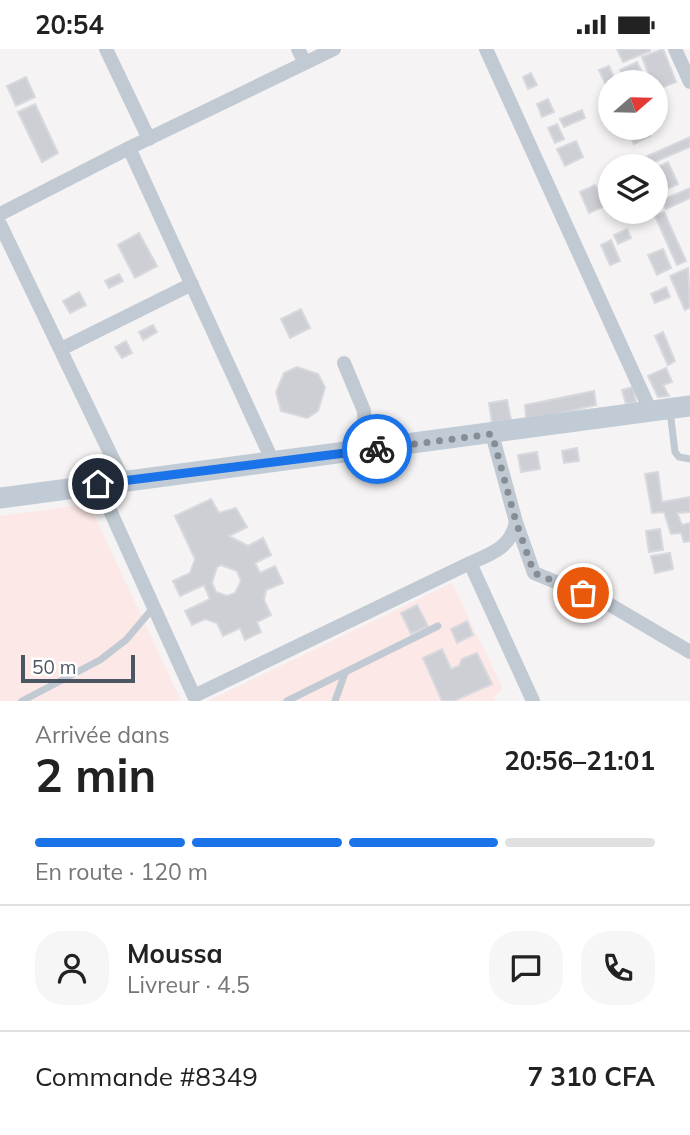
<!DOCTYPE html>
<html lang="fr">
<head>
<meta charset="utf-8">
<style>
	:root { --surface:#fff; --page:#f6f6f6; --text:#222; --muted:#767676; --line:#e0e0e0; --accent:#1a73e8 }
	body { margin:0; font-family:Mulish,sans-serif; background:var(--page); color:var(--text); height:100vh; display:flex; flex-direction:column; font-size:26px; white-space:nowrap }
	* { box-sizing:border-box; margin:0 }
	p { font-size:23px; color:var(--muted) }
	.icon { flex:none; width:38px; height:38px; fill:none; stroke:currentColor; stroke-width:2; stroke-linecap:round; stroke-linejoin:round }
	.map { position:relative; height:652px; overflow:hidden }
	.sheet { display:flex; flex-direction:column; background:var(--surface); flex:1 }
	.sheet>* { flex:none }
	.needle { width:46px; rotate:70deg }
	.tools { position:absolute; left:598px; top:21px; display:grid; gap:14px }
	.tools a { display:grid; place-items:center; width:70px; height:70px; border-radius:50%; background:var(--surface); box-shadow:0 4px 10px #0003; font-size:35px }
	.scale { position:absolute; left:21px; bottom:18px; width:114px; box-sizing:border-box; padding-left:7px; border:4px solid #4a5661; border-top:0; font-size:19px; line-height:24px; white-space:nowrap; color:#4a5661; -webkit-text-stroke:5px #fff; paint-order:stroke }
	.pin { position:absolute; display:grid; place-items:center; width:60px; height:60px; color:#fff; margin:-30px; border:4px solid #fff; border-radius:50%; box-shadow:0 2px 7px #0007 }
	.courier { position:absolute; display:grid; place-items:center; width:70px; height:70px; margin:-35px; border:5px solid #1a73e8; border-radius:50%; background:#fff; color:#222; box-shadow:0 2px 9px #0007 }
	.summary em { font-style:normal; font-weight:700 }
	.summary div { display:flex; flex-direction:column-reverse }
	.summary { display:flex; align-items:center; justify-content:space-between; height:119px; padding:0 35px }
	h1 { font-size:46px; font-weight:700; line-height:52px }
	.bar { display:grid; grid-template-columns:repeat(4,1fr); gap:10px 7px; align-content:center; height:84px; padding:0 35px }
	.bar i { height:9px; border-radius:5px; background:var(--line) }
	.bar .current { background:var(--accent) }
	.bar p { grid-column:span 4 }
	.line { display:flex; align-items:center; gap:18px; padding:0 35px; border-top:2px solid var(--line) }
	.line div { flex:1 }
	.round { display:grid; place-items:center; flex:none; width:74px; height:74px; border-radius:28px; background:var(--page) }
	.status { display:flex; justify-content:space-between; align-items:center; height:49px; padding:0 35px; background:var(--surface); direction:ltr }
	.status svg { height:19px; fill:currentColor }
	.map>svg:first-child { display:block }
</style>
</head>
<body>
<div class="status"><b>20:54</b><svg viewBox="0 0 49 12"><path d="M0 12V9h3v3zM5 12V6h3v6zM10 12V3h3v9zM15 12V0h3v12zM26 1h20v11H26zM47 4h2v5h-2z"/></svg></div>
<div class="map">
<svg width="690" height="652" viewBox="0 0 690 652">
	<rect width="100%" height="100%" fill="#f5f3f3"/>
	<path fill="#fce8e6" d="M89 455 181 652H0V467Z
		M452 534 503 640 494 647 496 652H208Z"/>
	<path fill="#cdcfd5" stroke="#d7d9de" stroke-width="2" fill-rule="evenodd" d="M617 0H650V2L623 13Z
		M663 0 676 33 656 41V33H652L642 8Z
		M637 13 646 33H625L620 21Z
		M609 17 616 33H611V42L609 43 599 21Z
		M531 24 537 36 528 40 523 28Z
		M26 28 35 48 16 57 7 37Z
		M548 50 554 63 542 68 537 55Z
		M35 55 58 104 42 113 18 63Z
		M582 61 585 69 564 78 560 70Z
		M557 75 564 90 555 94 548 79Z
		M627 79H646L650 87 634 95Z
		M690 88V98L645 117 641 110Z
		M576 92 583 108 565 117 557 100Z
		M668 113 678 135 663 142 656 127V119Z
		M595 136 605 157 589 164 580 143Z
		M690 139V149L666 160 662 151Z
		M664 163 686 212 677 216 655 167Z
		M627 180 631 189 618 195 614 186Z
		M139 184 157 217 135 229 118 196Z
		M611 191 620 212 610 216 601 196Z
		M663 200 671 219 657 226 648 206Z
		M688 219 690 258 685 261 670 227Z
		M119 225 123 232 109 239 105 232Z
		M666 238 670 248 655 254 651 245Z
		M79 243 86 256 70 264 63 252Z
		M301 260 310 279 290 289 281 270Z
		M153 276 157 283 143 291 139 283Z
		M663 283 675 312 668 316 655 287Z
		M126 292 132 304 122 309 115 298Z
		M297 318 318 325 325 338 318 362 307 369 281 362 276 343 284 324Z
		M666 319 672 333 663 336 669 347 658 348 648 327Z
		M633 338 636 353 626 355 622 341Z
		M594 342 596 356 552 366 526 369 525 356Z
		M507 351 511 371 492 374 489 354Z
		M577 399 579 412 564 414 562 402Z
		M537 403 540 420 521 423 518 406Z
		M658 423 662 453 690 448V463L677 464 682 476 690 474V492L684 493 681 484 671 485 664 463 652 464 645 425Z
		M211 450 219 464 236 459 247 478 229 487 248 497 263 489 271 506 255 514 260 524 275 517 283 534 266 541 264 551 271 566 257 573 261 583 245 591 240 579 223 587 217 574 205 570 192 576 185 562 210 550 204 536 180 547 173 532 190 524 195 510 175 467ZM221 516 237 522 241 532 235 544 227 547 216 543 212 534 217 518Z
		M660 480 663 501 649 503 646 482Z
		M670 504 673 520 655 524 651 507Z
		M417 556 428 577 411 585 401 564Z
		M467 572 473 586 457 594 451 580Z
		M442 600 451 620 459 617 462 610 477 604 492 635 454 652H442L423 609Z"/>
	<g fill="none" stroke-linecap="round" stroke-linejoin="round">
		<path stroke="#c1cad2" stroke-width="7" d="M670 362 675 403 679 408 690 410
			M22 652 100 611 126 591 153 559
			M287 652 438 577
			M335 652 345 624"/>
		<path stroke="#c1cad2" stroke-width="14" d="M106 0 149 90
			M298 0 305 14
			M486 0 651 363
			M675 0 690 33
			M129 99 273 413
			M0 165 129 99 334 0
			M0 175 124 433
			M61 300 192 235
			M344 314 364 362 365 401
			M98 435 194 647 470 514C492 505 511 498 516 473L492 385
			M516 473 534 524 607 554 690 603
			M470 514 533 652"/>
		<path stroke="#c1cbd6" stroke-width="21" d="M0 449 690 357"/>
	</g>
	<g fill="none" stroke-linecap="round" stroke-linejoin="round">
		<path stroke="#868d94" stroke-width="7" stroke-dasharray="0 12.6" d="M377 400 492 385 516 473 534 524 583 544"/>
		<path stroke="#1a73e8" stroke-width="9" d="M98 435 377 400"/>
	</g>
</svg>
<div class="tools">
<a><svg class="needle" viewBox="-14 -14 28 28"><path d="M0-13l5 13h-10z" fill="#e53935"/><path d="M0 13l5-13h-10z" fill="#767676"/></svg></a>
<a><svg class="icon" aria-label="layers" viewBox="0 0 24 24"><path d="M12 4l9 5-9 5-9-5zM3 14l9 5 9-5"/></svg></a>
</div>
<div class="scale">50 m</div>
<div class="pin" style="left:583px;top:544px;background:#ea580c"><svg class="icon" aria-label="bag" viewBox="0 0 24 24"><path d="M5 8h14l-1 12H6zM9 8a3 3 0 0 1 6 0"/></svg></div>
<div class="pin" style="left:98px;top:435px;background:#1f2937"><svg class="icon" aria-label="home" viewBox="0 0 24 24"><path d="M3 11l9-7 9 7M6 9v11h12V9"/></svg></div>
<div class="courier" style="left:377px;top:400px"><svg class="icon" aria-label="bike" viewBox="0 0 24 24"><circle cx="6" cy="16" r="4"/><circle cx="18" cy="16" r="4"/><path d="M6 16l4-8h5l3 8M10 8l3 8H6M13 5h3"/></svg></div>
</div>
<section class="sheet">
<div class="summary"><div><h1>2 min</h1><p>Arrivée dans</p></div><em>20:56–21:01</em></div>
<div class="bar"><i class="current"></i><i class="current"></i><i class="current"></i><i></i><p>En route · 120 m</p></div>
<div class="line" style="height:126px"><a class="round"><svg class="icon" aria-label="person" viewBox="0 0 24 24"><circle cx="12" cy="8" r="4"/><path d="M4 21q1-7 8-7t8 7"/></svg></a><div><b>Moussa</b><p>Livreur · 4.5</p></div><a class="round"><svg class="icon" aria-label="chat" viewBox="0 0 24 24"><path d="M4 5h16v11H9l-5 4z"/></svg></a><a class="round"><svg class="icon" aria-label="phone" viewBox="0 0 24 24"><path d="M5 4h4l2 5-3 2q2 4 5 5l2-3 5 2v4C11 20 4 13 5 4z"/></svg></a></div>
<div class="line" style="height:91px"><div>Commande #8349</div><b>7 310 CFA</b></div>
</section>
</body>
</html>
